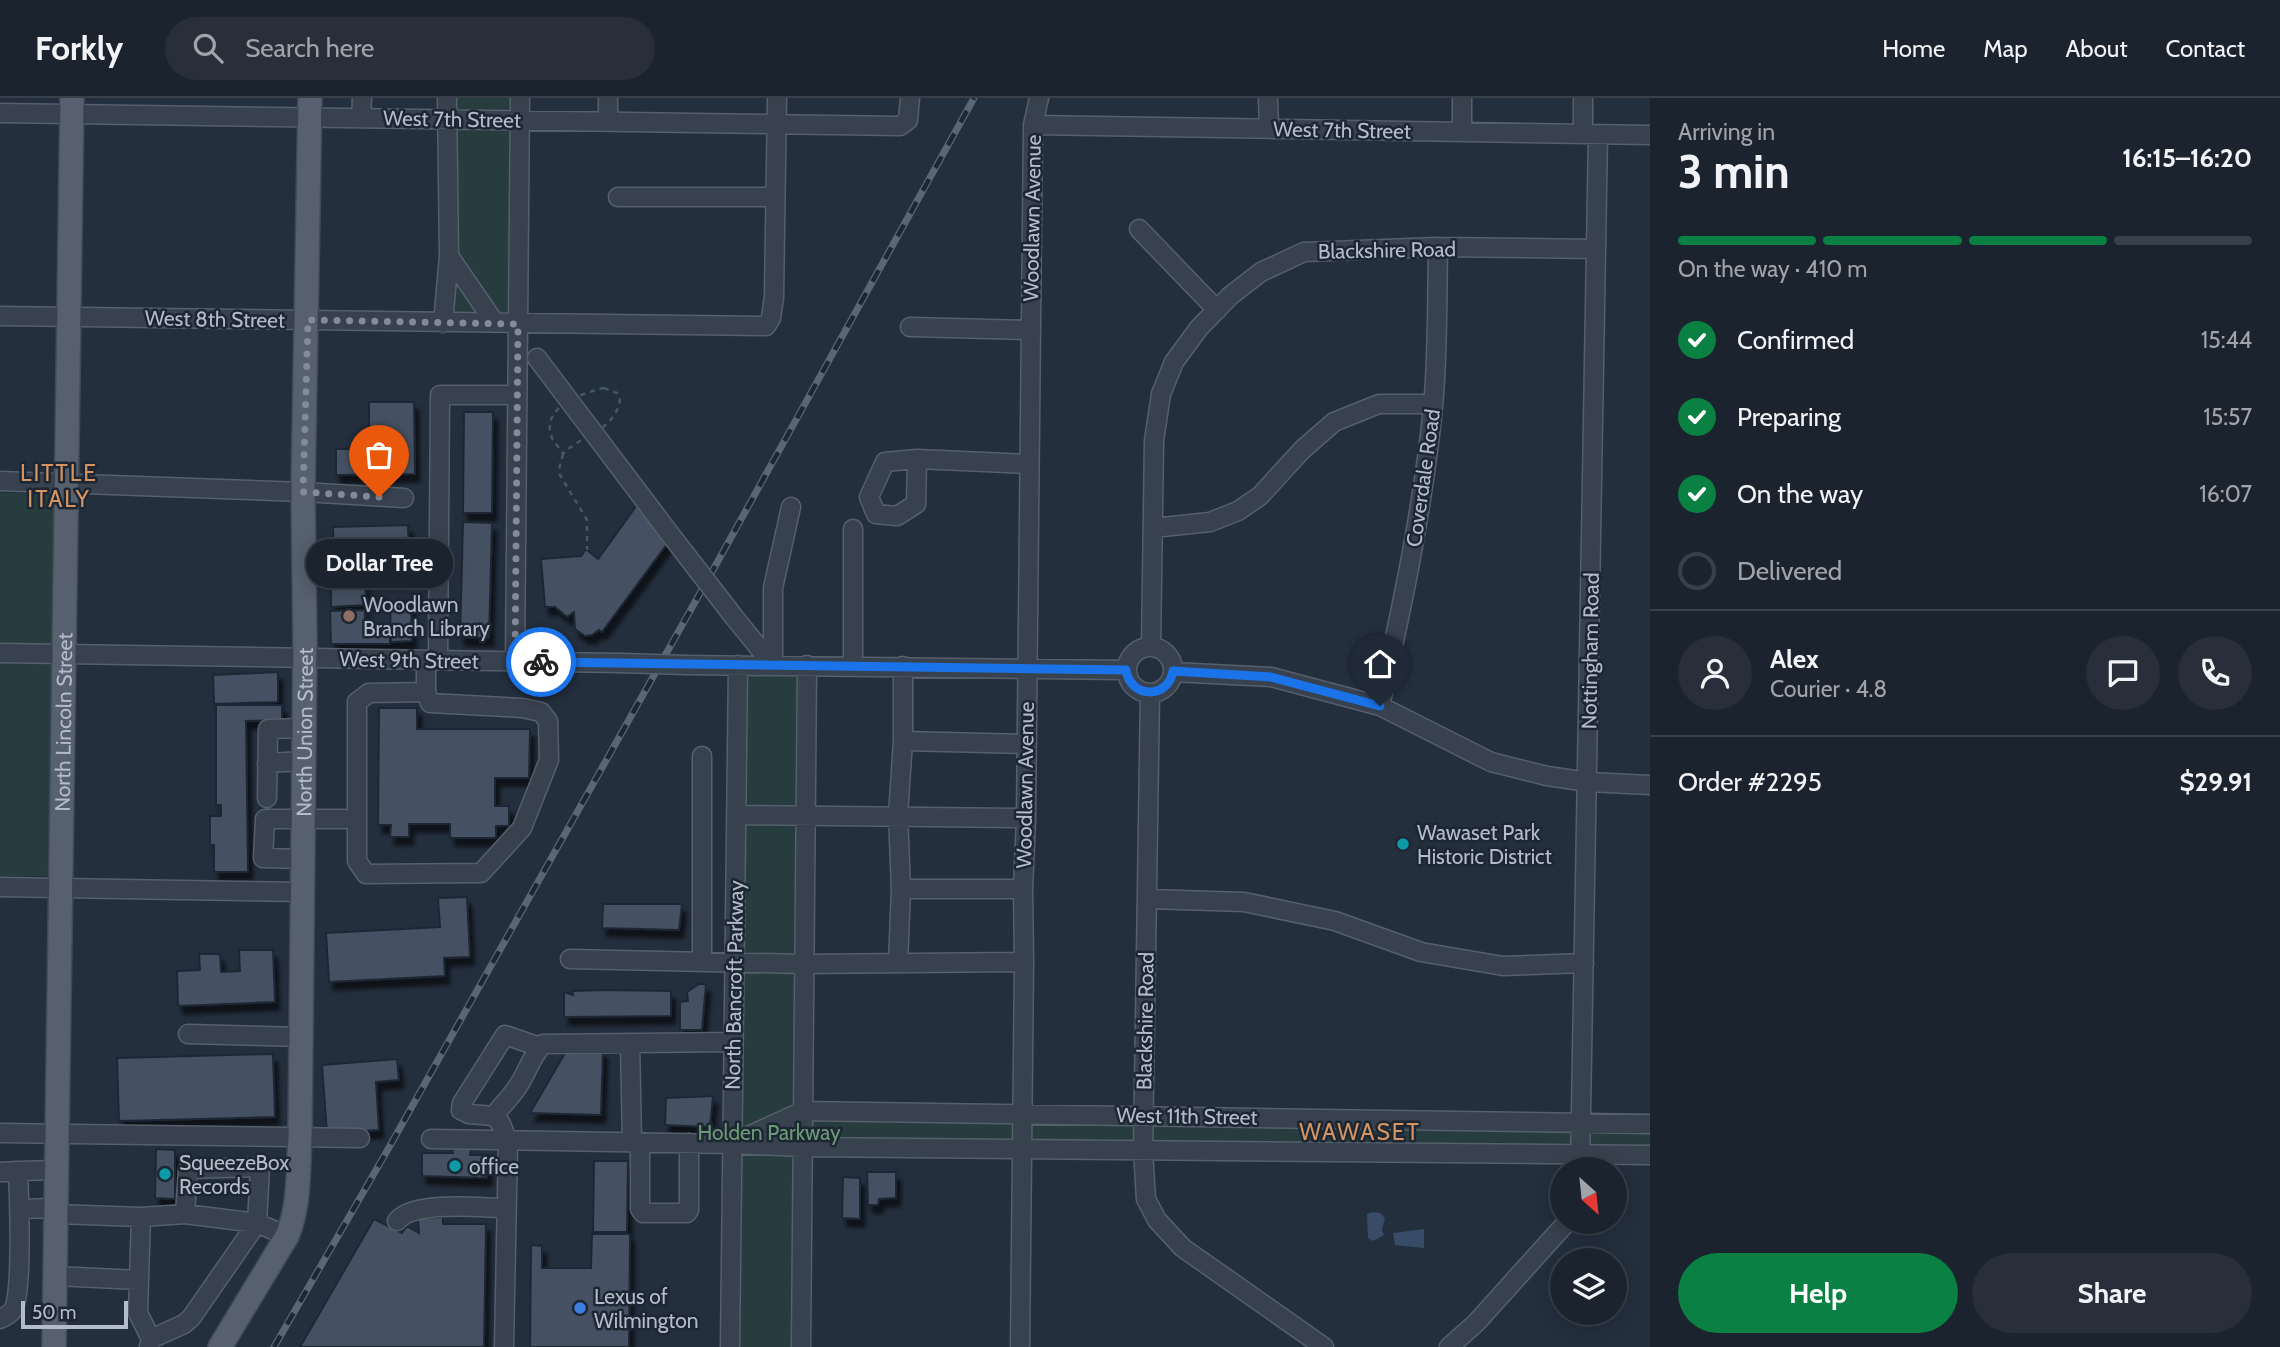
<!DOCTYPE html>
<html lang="en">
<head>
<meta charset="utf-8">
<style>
	:root { --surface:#1b232e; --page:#282f3a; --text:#f1f3f6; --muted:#a0a4aa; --line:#39404a; --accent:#0b8043 }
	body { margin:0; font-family:Cabin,sans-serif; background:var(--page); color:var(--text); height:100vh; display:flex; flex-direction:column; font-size:26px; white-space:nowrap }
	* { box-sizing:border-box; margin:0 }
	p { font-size:23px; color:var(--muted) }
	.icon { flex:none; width:38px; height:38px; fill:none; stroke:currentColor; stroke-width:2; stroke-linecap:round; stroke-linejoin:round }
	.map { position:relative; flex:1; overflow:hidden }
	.panel { display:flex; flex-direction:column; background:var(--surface); width:630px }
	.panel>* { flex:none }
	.needle { width:46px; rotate:153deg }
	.fabs { position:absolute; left:1550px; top:1059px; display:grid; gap:14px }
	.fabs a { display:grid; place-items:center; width:77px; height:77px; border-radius:50%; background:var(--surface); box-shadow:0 4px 18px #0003,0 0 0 2px var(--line); font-size:35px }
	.scale { position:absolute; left:21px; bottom:18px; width:107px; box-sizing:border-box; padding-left:7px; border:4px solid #b4bcc9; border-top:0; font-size:19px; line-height:24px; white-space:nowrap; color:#b4bcc9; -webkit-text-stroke:5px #1d2633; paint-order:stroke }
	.pin { position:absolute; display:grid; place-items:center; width:60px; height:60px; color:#fff; margin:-72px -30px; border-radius:50% 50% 50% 0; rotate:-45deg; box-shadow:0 0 7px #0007 }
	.pin .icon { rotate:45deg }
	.courier { position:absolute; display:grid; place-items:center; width:70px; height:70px; margin:-35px; border:5px solid #1a73e8; border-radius:50%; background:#fff; color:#222; box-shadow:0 2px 9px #0007 }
	.bubble { position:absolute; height:49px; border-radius:24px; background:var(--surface); box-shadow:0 4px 18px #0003,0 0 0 2px var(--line); font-size:23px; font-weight:700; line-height:49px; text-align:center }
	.overview em { font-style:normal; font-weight:700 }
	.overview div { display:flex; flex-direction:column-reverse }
	.overview { display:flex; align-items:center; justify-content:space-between; height:119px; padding:0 28px }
	h1 { font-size:46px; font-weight:700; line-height:52px }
	.bar { display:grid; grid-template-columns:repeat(4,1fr); gap:10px 7px; align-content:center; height:84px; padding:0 28px }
	.bar i { height:9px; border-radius:5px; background:var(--line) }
	.bar .on { background:var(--accent) }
	.bar p { grid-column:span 4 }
	.line { display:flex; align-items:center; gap:18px; padding:0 28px; border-top:2px solid var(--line) }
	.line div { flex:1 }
	.round { display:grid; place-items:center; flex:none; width:74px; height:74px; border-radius:37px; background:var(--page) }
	ol { padding:0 28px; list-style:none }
	li { display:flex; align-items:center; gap:21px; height:77px }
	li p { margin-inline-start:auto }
	li .icon { padding:7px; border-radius:50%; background:var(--accent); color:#fff; stroke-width:4 }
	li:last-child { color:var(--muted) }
	li i { width:38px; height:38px; border:4px solid var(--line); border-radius:50% }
	.cta { display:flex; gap:14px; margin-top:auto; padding:14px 28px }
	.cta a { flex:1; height:80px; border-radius:42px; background:var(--accent); color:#fff; font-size:28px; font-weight:700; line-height:80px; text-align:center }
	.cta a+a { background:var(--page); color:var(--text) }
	header { display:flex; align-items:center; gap:42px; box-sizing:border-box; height:98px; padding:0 35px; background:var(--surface); border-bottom:2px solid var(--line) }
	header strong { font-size:33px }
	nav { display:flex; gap:38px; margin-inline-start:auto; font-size:24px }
	.search { width:490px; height:63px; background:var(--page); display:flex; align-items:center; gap:18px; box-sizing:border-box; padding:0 24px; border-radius:38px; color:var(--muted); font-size:26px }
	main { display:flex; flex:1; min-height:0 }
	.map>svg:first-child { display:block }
</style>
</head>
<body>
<header>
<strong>Forkly</strong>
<div class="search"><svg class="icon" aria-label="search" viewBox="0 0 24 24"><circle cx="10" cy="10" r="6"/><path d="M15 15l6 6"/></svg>Search here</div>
<nav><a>Home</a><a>Map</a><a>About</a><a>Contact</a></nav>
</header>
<main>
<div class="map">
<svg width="1650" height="1249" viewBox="0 0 1650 1249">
	<defs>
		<filter id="shadow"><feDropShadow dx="4.5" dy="8" stdDeviation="2" flood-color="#0009"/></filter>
	</defs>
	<rect width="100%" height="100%" fill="#242f3e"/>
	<path fill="#263c3f" d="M447 0H520L518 226 443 225Z
		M0 395 55 396 50 778H0Z
		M738 567H807L803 1013 1650 1026V1057L803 1049 801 1249H730Z"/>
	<path fill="#394c67" d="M1373 1114 1380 1115 1385 1120 1382 1132 1384 1137 1373 1143 1368 1140 1367 1116Z
		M1424 1131V1150L1395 1147 1393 1135Z"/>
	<path fill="#455162" stroke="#1f2835" stroke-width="2" filter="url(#shadow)" d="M369 304H414L415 376 336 377V351H369Z
		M464 314H493L492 415H463Z
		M637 407 667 446 602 534 599 532 592 537 585 538 575 531 574 514 567 519 555 509H545L541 461 581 458 586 451 598 461Z
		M463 424 492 425 489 540H460Z
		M408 427 410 480 335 482 333 429Z
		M365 487 367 507 331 509V488Z
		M390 505H411L412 543 391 544Z
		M365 512V531H390V546H331L330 513Z
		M278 574V604L214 606 213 577Z
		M216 607H282V622L246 623 248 774H214V747H210V718H221V707H216Z
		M379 610H417V631H530L529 680H495V708H509V728H496V740H450V726H409V739H390L391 727H378Z
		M467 799 470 859 444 860 445 878 329 884 326 835 440 829 438 800Z
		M603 806H682L679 832 602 830Z
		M239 852H273L275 904 178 908 177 873 200 872 199 856H220L221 874 240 873Z
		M699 886H706L702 932H680V904L688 903 687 894Z
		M607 892 671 893V918L564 919V894L573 897 572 893Z
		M568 950 603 952 601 1017 530 1015Z
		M273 956 275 1019 119 1023 117 960Z
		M397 961 399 982 376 984 379 1032 327 1035 322 967Z
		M713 998 710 1029 665 1027 666 1000Z
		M156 1051 175 1052V1101L155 1100Z
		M452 1051H471L470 1057H489L487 1080 422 1078V1055H453Z
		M594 1063H628L627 1134H593Z
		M867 1074H896V1100L879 1101 878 1107H868Z
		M843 1079 860 1080V1121L842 1120Z
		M443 1119V1126H486L484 1249H300L374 1121 402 1135 407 1128 419 1135 418 1120Z
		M592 1136H630L629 1249H530L531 1147 542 1148V1170H591Z"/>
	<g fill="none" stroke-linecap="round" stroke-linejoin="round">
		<defs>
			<path id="minor" d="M1268 0 1269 31
				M1462 0V34
				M1583 0V36
				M0 15 900 28 908 22 910 0
				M361 20 362 0
				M608 24V0
				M1033 27 1650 37
				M618 99H775
				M1139 131 1217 212
				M449 158 495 225
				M0 218 766 228 771 220 774 199 777 0
				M443 225 449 158 447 0
				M910 229 1031 232
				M537 260 673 440
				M917 361 916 406 897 418 876 416 869 399 885 364 917 361 1029 366
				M0 383 303 394 404 400
				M1153 430 1210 424 1238 413 1260 398 1302 352 1334 324 1379 306H1433
				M853 431V568
				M734 519 773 567
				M1127 572a23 23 0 1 1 46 0a23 23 0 1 1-46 0Z
				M1151 549 1154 343 1161 296 1174 264 1199 230 1230 198 1261 174 1304 154 1438 149 1596 151
				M0 555 621 565
				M426 562V594L369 595 357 604V763L366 776 481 775 522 730 549 662 548 623 541 614 522 610 430 605 426 594
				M438 562 440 297H517
				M515 563 520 0
				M686 567 1126 572
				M773 567V490L791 409
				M1173 574 1271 579 1380 608 1491 664 1547 678 1588 684 1650 687
				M1150 595 1143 1052 1146 1101 1157 1122 1183 1150 1324 1249
				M1380 608C1402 509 1423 410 1433 309 1438 256 1437 202 1438 149
				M903 643V568
				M702 658V863
				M267 665 304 663
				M267 700 268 631 304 630
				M736 717 1026 720
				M303 761 263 760 265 721H357
				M0 789 302 794
				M901 791H1023
				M1148 801 1244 804 1335 823 1421 854 1503 868 1584 865
				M570 861 804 866 1024 864
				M898 865 901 791 898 717 903 643 1027 646
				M188 936 301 939
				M630 945 632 1045
				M540 949 505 937 462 1005 461 1012 469 1016 494 1018C501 1008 510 1000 516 991 527 976 530 960 543 946L733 944
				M494 1018 501 1026 508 1044 504 1249
				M0 1035 360 1040
				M431 1041 732 1046 802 1049 1650 1057
				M735 1044 803 1013 1650 1026
				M640 1045V1111L643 1115H687L689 1112V1045
				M1580 1071 1598 36
				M18 1073 56 1072
				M0 1074 18 1073C19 1097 23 1195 13 1212 10 1216 5 1219 0 1221
				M20 1111 56 1110
				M56 1116 141 1119 185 1116 257 1125 260 1069 188 1071 185 1116
				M397 1123C414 1102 480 1110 507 1110
				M55 1178 139 1182 141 1119
				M139 1182 138 1215 151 1241
				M149 1249 151 1241 184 1226 191 1220 257 1125 287 1138
				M730 1249 738 567
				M801 1249 807 567
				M1020 1249 1024 864 1023 791 1026 720 1033 27 1039 0
				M1449 1249 1476 1225 1567 1124"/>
			<g id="major">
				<path id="s1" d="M54 1249 72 0"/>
				<path id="s2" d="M220 1249 287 1138C300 1108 298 1071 300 1039L305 545 303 394 310 0"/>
			</g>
		</defs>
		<use href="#minor" stroke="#565f6c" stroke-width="21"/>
		<use href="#major" stroke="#414a57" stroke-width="26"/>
		<path stroke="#44595c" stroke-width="2.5" stroke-dasharray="5 5" stroke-linecap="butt" d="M604 290 617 295 620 302C614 334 582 336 563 356 560 349 553 345 551 337 542 308 583 295 604 290Z
			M563 356 559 371 560 377 587 422V452"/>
		<use href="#minor" stroke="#38414e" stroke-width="18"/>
		<use href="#major" stroke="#56606e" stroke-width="23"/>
		<defs>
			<path id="rail" d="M274 1249 387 1053 713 472 974 0"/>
		</defs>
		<use href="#rail" stroke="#5a6575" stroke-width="7"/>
		<use href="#rail" stroke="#1d2633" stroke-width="4.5" stroke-dasharray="13" stroke-linecap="butt"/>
		<defs>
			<path id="minor-bridge" d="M673 440 734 519
				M621 565 686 567"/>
		</defs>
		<use href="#minor-bridge" stroke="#565f6c" stroke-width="21" stroke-linecap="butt"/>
		<use href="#minor-bridge" stroke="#38414e" stroke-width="18"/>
	</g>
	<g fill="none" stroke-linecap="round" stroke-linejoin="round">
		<path stroke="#828b98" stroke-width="7" stroke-dasharray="0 12.6" d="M379 399 303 394 308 222 518 226 515 563 541 564"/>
		<path stroke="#1a73e8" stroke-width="9" d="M541 564 1126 572C1130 600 1168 602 1173 573L1271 579 1380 608"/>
	</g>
	<circle fill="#8d6e63" stroke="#1d2633" stroke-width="2.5" cx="349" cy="518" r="7"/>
	<g fill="#0f9aa8" stroke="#1d2633" stroke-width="2.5">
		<circle cx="1403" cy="746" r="7"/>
		<circle cx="455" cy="1068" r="7"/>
		<circle cx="165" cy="1076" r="7"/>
	</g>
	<circle fill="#3f7fe0" stroke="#1d2633" stroke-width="2.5" cx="580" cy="1210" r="7"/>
	<g text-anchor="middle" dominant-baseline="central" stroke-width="5" stroke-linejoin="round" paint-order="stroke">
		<g font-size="21" fill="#b4bcc9" stroke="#1d2633">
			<text transform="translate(452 21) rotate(1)">West 7th Street</text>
			<text transform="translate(1342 32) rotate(1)">West 7th Street</text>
			<text transform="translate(1032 120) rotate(-89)">Woodlawn Avenue</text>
			<text transform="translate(1387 152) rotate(-1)">Blackshire Road</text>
			<text transform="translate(215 221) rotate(1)">West 8th Street</text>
			<text transform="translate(1423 380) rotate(-82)">Coverdale Road</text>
			<text transform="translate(1590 553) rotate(-89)">Nottingham Road</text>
			<text transform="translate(409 562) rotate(1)">West 9th Street</text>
			<text stroke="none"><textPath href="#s1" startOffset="625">North Lincoln Street</textPath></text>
			<text stroke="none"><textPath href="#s2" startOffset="635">North Union Street</textPath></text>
			<text transform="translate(1025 687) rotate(-89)">Woodlawn Avenue</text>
			<text transform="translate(734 887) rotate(-89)">North Bancroft Parkway</text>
			<text transform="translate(1145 923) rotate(-89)">Blackshire Road</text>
			<text transform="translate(1187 1018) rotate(1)">West 11th Street</text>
		</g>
		<g font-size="21" fill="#b4bcc9" stroke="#1d2633" text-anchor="start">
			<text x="363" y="506">Woodlawn<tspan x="363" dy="24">Branch Library</tspan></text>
			<text x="1417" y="734">Wawaset Park<tspan x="1417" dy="24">Historic District</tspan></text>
			<text x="179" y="1064">SqueezeBox<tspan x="179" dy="24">Records</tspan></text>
			<text x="469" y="1068">office</text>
			<text x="594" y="1198">Lexus of<tspan x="594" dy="24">Wilmington</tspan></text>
		</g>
		<g font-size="21" fill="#6b9a76" stroke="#1d2633">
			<text x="769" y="1034">Holden Parkway</text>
		</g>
		<g font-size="23" letter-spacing="2" fill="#d59563" stroke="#1d2633">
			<text x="59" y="375">LITTLE<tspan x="59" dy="26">ITALY</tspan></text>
			<text x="1360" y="1034">WAWASET</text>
		</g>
	</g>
</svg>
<div class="fabs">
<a><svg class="needle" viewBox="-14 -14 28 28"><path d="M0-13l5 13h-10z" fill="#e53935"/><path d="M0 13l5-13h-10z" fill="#a0a4aa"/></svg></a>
<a><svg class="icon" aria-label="layers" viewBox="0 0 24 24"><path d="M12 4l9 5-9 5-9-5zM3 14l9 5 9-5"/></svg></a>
</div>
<div class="scale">50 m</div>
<div class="pin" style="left:379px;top:399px;background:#ea580c"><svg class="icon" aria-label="bag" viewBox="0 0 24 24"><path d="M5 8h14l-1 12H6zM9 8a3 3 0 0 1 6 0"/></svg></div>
<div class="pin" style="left:1380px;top:608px;background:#1f2937"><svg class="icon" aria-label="home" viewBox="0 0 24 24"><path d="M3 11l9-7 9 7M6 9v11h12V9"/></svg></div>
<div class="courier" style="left:541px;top:564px"><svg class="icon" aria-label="bike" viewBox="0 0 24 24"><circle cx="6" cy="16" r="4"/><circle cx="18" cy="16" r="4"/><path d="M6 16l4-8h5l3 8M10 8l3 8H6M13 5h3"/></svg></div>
<div class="bubble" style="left:306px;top:441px;width:147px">Dollar Tree</div>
</div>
<section class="panel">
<div class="overview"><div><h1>3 min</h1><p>Arriving in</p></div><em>16:15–16:20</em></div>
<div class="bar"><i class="on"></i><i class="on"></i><i class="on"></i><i></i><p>On the way · 410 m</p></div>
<ol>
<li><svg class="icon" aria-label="check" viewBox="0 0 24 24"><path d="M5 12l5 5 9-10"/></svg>Confirmed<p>15:44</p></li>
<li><svg class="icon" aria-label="check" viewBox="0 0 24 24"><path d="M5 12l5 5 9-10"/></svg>Preparing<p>15:57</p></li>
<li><svg class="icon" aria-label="check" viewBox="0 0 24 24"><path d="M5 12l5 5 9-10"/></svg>On the way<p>16:07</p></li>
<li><i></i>Delivered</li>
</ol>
<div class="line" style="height:126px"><a class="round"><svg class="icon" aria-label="person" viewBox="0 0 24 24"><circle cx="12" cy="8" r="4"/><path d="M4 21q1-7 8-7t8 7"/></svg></a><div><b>Alex</b><p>Courier · 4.8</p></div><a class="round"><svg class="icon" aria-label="chat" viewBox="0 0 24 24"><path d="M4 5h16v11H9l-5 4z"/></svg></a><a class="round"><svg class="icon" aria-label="phone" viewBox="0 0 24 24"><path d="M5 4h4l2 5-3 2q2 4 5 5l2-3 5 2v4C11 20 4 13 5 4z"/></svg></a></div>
<div class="line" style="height:91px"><div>Order #2295</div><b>$29.91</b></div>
<div class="cta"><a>Help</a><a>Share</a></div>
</section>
</main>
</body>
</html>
